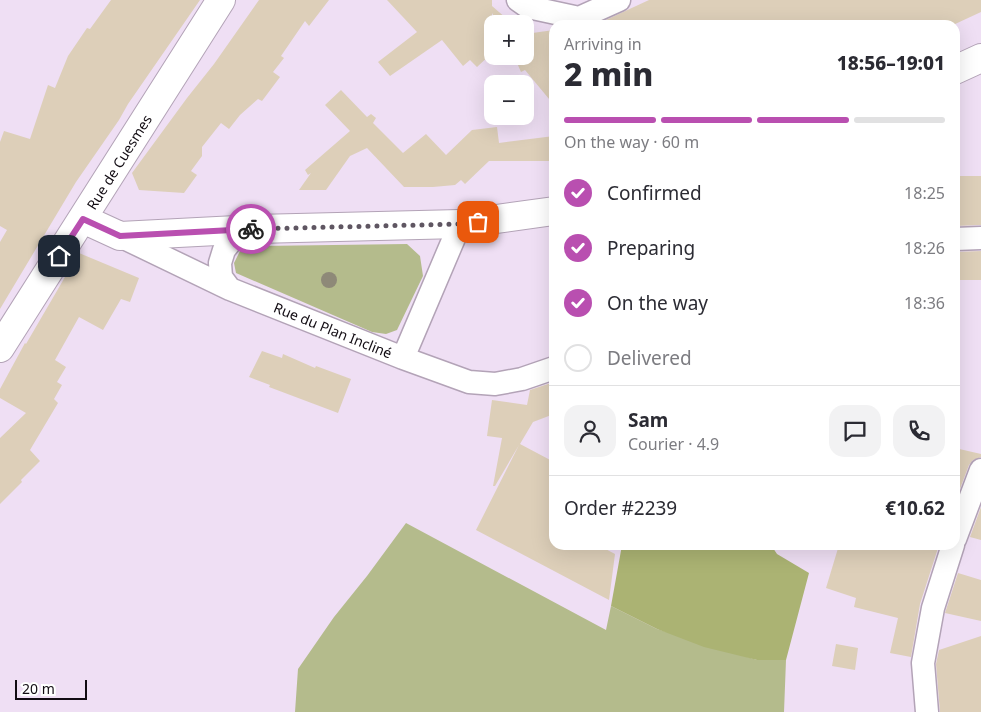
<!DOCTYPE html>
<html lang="en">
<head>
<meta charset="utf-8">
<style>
	:root { --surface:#fff; --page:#f2f2f3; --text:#2b2b33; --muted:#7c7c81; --line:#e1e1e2; --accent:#b94fb0 }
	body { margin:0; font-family:"Noto Sans",sans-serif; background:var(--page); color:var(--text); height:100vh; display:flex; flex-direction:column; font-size:19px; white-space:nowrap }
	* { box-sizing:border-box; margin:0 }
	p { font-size:16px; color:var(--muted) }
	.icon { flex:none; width:28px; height:28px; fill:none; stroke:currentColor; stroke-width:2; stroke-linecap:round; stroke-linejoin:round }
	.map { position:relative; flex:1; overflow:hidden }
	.side { position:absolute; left:549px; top:20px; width:411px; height:530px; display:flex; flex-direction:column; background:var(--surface); border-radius:15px; box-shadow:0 5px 20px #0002 }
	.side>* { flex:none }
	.controls { position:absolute; left:484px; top:15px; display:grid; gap:10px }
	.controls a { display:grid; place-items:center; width:50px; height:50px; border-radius:10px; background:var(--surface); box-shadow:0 5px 20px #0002; font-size:25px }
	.scale { position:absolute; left:15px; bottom:12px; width:72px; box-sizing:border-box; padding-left:5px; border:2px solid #120c13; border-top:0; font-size:14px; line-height:18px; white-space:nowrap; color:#120c13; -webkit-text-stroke:4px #fff; paint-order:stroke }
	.pin { position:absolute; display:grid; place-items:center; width:42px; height:42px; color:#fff; margin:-21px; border-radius:10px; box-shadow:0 2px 8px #0006 }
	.courier { position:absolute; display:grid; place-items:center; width:50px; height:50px; margin:-25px; border:4px solid #b94fb0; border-radius:50%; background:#fff; color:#222; box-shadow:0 1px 6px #0007 }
	.headline em { font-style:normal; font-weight:800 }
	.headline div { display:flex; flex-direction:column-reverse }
	.headline { display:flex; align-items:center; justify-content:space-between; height:85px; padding:0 15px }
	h1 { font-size:32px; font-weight:800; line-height:38px }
	.bar { display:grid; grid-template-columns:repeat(4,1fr); gap:8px 5px; align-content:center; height:60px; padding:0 15px }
	.bar i { height:6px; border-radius:4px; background:var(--line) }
	.bar .active { background:var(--accent) }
	.bar p { grid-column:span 4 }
	.line { display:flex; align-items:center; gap:12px; padding:0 15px; border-top:1px solid var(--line) }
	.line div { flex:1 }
	.round { display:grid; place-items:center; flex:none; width:52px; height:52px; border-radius:15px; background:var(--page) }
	ol { padding:0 15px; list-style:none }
	li { display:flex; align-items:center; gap:15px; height:55px }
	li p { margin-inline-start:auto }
	li .icon { padding:5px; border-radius:50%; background:var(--accent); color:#fff; stroke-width:4 }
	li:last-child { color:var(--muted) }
	li i { width:28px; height:28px; border:2px solid var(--line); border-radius:50% }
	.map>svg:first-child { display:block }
</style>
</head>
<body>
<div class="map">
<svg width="981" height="712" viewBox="0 0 981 712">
	<rect width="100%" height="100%" fill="#efdff4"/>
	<path fill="#b4bb8c" d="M407 244 420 256 423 276 397 330 386 334 372 332 236 273 234 263 240 251 260 246Z
		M406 523 606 630 611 606 657 629 757 660H786L784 712H295L298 669 334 617 367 576Z"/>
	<path fill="#abb373" d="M622 545H771L777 554 809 573 786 660H757L704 647 657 629 611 606Z"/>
	<path fill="#ddcfb9" d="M111 0H200L128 104 119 120 76 182 0 309V242L7 230 0 226V142L4 131 30 139 48 85 55 88 68 56 87 28 90 29Z
		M259 0H329L309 26 305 21 281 56 284 58 273 72 280 77 262 101 258 99 240 115 229 129 221 123 202 147V156L191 171 197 175 184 193 139 190 132 173 187 98 214 64Z
		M387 0H492V6L513 24H498L492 13V53L477 67 470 60 463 66 442 40 390 76 378 62 417 32Z
		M649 0H981V12L953 25H595Z
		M554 30V105L525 70 521 72 514 56H525V34Z
		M341 90 367 117 371 114 376 118 373 123 403 153 426 134 446 155 472 130 497 127 499 143 554 136V161H489L465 184 461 180 455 185 433 187H404L367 148 350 156 326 190H299L311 173 308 175 305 170 350 131 325 105Z
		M955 176H981V225L955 226Z
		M981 251V280H955V252Z
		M79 253 139 278 130 302 121 299 103 330 79 317 55 360 66 367 57 382 62 385 54 399 58 403 30 450 40 461 21 480 22 482 0 504V438L26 413 0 398V389L25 343 26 344Z
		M262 351 282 358 283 354 315 368 316 366 351 379 338 413 269 387 270 385 249 377Z
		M554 382V414L533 422 520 444 554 462V545H598L615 554 609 600 476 530 519 445 495 486H493L502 438 487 436 492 400 527 405 530 390Z
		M955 448 981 454V457L973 460 969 465 955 502Z
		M981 507V540L970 537Z
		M839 545H939L920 604 911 657 890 653 898 618 854 607 856 598 826 588Z
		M958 573 981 580V621L945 613Z
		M981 636V712H940L936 664 939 650Z
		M836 644 858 648 855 670 832 666Z"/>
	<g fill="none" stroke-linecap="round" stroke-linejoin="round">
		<defs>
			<path id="minor" d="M518 0 528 7 579 18 619 0
				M120 236 230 289 403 358 469 382 495 384 522 379 554 368
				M955 239 981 238
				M230 289 221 277 220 263 224 250 232 240 256 229
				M403 358 460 224
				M955 539 981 470
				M927 712 923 663 933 608 953 545"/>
			<path id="tertiary" d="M955 70 981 58
				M83 219 120 236 256 229 460 224 554 211
				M0 348 221 0"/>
		</defs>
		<use href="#minor" stroke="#b3a3b7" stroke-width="25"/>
		<use href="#tertiary" stroke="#b3a3b7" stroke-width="30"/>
		<use href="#minor" stroke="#fff" stroke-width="22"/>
		<use href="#tertiary" stroke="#fff" stroke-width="28"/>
	</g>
	<circle fill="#8e8978" cx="329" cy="280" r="8"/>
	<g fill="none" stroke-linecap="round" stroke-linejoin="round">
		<path stroke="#5f5662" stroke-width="5" stroke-dasharray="0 9" d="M251 229 460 224 478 222"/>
		<path stroke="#b94fb0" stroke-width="6" d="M59 256 83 219 120 236 251 229"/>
	</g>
	<g text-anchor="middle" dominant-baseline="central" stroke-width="4" stroke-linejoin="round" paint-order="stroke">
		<g font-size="14" fill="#120c13" stroke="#fff">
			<text transform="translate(119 162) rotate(-58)">Rue de Cuesmes</text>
			<text transform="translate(333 330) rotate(22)">Rue du Plan Incliné</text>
		</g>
	</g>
</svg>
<div class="controls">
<a>+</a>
<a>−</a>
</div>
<div class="scale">20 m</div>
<div class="pin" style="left:478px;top:222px;background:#ea580c"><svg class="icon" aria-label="bag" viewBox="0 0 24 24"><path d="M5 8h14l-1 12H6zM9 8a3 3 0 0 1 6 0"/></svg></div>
<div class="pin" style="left:59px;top:256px;background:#1f2937"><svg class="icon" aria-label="home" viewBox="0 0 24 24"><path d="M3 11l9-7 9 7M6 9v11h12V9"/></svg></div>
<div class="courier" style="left:251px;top:229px"><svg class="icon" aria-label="bike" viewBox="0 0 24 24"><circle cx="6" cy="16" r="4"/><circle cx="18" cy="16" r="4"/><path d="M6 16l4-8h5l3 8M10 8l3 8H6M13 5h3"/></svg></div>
<section class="side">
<div class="headline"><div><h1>2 min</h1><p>Arriving in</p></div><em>18:56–19:01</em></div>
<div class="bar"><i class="active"></i><i class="active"></i><i class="active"></i><i></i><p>On the way · 60 m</p></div>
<ol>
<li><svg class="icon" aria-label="check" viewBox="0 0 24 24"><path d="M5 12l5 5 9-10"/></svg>Confirmed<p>18:25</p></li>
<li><svg class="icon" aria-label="check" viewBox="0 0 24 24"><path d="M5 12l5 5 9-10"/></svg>Preparing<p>18:26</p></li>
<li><svg class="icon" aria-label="check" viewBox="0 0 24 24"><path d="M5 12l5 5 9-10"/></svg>On the way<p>18:36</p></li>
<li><i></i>Delivered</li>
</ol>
<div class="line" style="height:90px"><a class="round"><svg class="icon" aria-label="person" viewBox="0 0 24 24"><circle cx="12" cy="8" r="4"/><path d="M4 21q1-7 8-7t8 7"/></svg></a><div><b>Sam</b><p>Courier · 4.9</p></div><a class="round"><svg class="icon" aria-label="chat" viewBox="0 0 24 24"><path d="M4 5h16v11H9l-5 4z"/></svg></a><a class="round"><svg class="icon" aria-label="phone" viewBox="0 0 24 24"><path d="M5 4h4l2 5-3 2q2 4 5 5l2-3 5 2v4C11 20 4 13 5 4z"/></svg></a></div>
<div class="line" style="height:65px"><div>Order #2239</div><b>€10.62</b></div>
</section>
</div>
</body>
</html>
